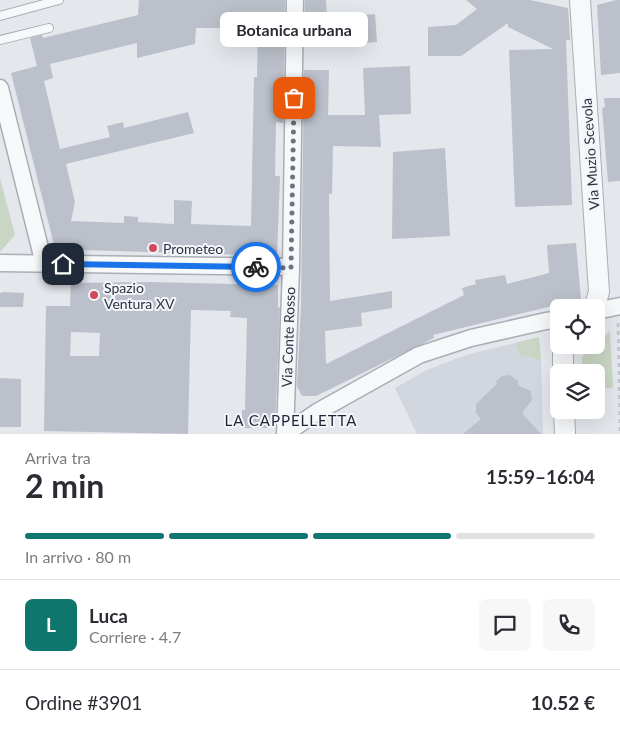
<!DOCTYPE html>
<html lang="it">
<head>
<meta charset="utf-8">
<style>
	:root { --surface:#fff; --page:#f7f7f7; --text:#2b2b33; --muted:#7c7c81; --line:#e1e1e2; --accent:#0f766e }
	body { margin:0; font-family:Lato,sans-serif; background:var(--page); color:var(--text); height:100vh; display:flex; flex-direction:column; font-size:19px; white-space:nowrap }
	* { box-sizing:border-box; margin:0 }
	p { font-size:16px; color:var(--muted) }
	.icon { flex:none; width:28px; height:28px; fill:none; stroke:currentColor; stroke-width:2; stroke-linecap:round; stroke-linejoin:round }
	.map { position:relative; height:434px; overflow:hidden }
	.sheet { display:flex; flex-direction:column; background:var(--surface); flex:1 }
	.sheet>* { flex:none }
	.tools { position:absolute; left:550px; top:299px; display:grid; gap:10px }
	.tools a { display:grid; place-items:center; width:55px; height:55px; border-radius:8px; background:var(--surface); box-shadow:0 5px 20px #0002; font-size:25px }
	.pin { position:absolute; display:grid; place-items:center; width:42px; height:42px; color:#fff; margin:-21px; border-radius:10px; box-shadow:0 2px 8px #0006 }
	.courier { position:absolute; display:grid; place-items:center; width:50px; height:50px; margin:-25px; border:4px solid #1a73e8; border-radius:50%; background:#fff; color:#222; box-shadow:0 1px 6px #0007 }
	.bubble { position:absolute; height:35px; border-radius:8px; background:var(--surface); box-shadow:0 5px 20px #0002; font-size:16px; font-weight:700; line-height:35px; text-align:center }
	.headline em { font-style:normal; font-weight:700 }
	.headline div { display:flex; flex-direction:column-reverse }
	.headline { display:flex; align-items:center; justify-content:space-between; height:85px; padding:0 25px }
	h1 { font-size:32px; font-weight:700; line-height:38px }
	.bar { display:grid; grid-template-columns:repeat(4,1fr); gap:8px 5px; align-content:center; height:60px; padding:0 25px }
	.bar i { height:6px; border-radius:4px; background:var(--line) }
	.bar .current { background:var(--accent) }
	.bar p { grid-column:span 4 }
	.line { display:flex; align-items:center; gap:12px; padding:0 25px; border-top:1px solid var(--line) }
	.line div { flex:1 }
	.round { display:grid; place-items:center; flex:none; width:52px; height:52px; border-radius:8px; background:var(--page) }
	.map>svg:first-child { display:block }
</style>
</head>
<body>
<div class="map">
<svg width="620" height="434" viewBox="0 0 620 434">
	<rect width="100%" height="100%" fill="#e4e7ec"/>
	<path fill="#d2d6de" d="M515 343 521 356 541 360 543 434H417L395 388 427 370 466 355Z"/>
	<path fill="#c9d6c5" d="M0 178 15 235 0 252Z
		M610 331 613 388 596 389V372H582V357Z
		M539 337 541 360 521 356 515 343Z"/>
	<path fill="#bbc0ca" fill-rule="evenodd" d="M139 0H285L283 123 276 122 275 176H280L277 256 81 250 54 245 11 73 37 66 30 38 42 35 43 38 138 15ZM196 28H258L257 77H254L251 226 191 224 192 201 174 200V224L138 222V217L124 216V223L71 221 75 202 66 164 194 133 188 112 124 128 123 122 107 126 110 137 60 149 44 81 53 78 50 64 137 43V58L195 44Z
		M305 0H326L327 18 305 20Z
		M466 0H530L568 8 570 40H566L572 205 515 207 509 50 553 49 508 27V23L461 56H428V27L456 25 477 9Z
		M616 0H620V73L601 75 597 5Z
		M375 14 377 42 355 44 353 16Z
		M410 66 411 114 379 115 381 147 333 146 332 194H329L330 301 392 291V308L361 313 362 326 325 331 326 364 464 295 462 288 476 284 475 280 505 275 507 284 549 273 547 245 576 243 581 299 433 335 434 338 316 396H302L297 386 301 304 304 70H329L328 115H365L363 68Z
		M604 98H620V181L608 182 602 108 605 107Z
		M445 148 450 236 392 239 393 152Z
		M149 282 278 285V308L280 307 275 428H242V410H245L247 318 230 317 231 311 191 310 188 434 44 431 46 306H70L71 283ZM71 332 100 333 99 356H70Z
		M4 292 24 293 23 307H0V293Z
		M510 375 518 381V385L531 391 532 400 522 413 541 434H463L481 419 476 413V404L497 384 496 381 502 376Z
		M0 378 21 379V427H0Z"/>
	<g fill="none" stroke-linecap="round" stroke-linejoin="round">
		<defs>
			<path id="service" d="M0 16 59 0
				M0 40 49 28"/>
			<path id="minor" d="M0 88 44 264
				M0 263 291 267
				M596 311 620 306
				M285 434 291 267 295 0
				M285 434 317 412 419 355 471 338 546 321 555 320 559 322"/>
			<path id="tertiary" d="M580 0 599 292 594 308
				M563 372V351L567 345
				M564 410 565 434"/>
		</defs>
		<use href="#service" stroke="#a9aeb7" stroke-width="10"/>
		<use href="#minor" stroke="#a9aeb7" stroke-width="19"/>
		<use href="#tertiary" stroke="#a9aeb7" stroke-width="22"/>
		<path stroke="#c2c5cb" stroke-width="2.5" stroke-dasharray="4 4" stroke-linecap="butt" d="M618 323 620 434"/>
		<use href="#service" stroke="#f7f8fa" stroke-width="8"/>
		<use href="#minor" stroke="#f7f8fa" stroke-width="16"/>
		<use href="#tertiary" stroke="#f7f8fa" stroke-width="20"/>
	</g>
	<g fill="none" stroke-linecap="round" stroke-linejoin="round">
		<path stroke="#6c737f" stroke-width="5" stroke-dasharray="0 9" d="M256 267 291 268 294 98"/>
		<path stroke="#1a73e8" stroke-width="6" d="M63 264 256 267"/>
	</g>
	<g fill="#d1495b" stroke="#f4f6f9" stroke-width="2">
		<circle cx="153" cy="248" r="5"/>
		<circle cx="94" cy="295" r="5"/>
	</g>
	<g text-anchor="middle" dominant-baseline="central" stroke-width="4" stroke-linejoin="round" paint-order="stroke">
		<g font-size="14" fill="#2b3445" stroke="#f4f6f9">
			<text transform="translate(590 154) rotate(-94)">Via Muzio Scevola</text>
			<text transform="translate(288 337) rotate(-88)">Via Conte Rosso</text>
		</g>
		<g font-size="14" fill="#2b3445" stroke="#f4f6f9" text-anchor="start">
			<text x="163" y="248">Prometeo</text>
			<text x="104" y="287">Spazio<tspan x="104" dy="16">Ventura XV</tspan></text>
		</g>
		<g font-size="15" letter-spacing="1" fill="#1d2536" stroke="#f4f6f9">
			<text x="291" y="420">LA CAPPELLETTA</text>
		</g>
	</g>
</svg>
<div class="tools">
<a><svg class="icon" aria-label="locate" viewBox="0 0 24 24"><circle cx="12" cy="12" r="6"/><path d="M12 2v4M12 18v4M2 12h4M18 12h4"/></svg></a>
<a><svg class="icon" aria-label="layers" viewBox="0 0 24 24"><path d="M12 4l9 5-9 5-9-5zM3 14l9 5 9-5"/></svg></a>
</div>
<div class="pin" style="left:294px;top:98px;background:#ea580c"><svg class="icon" aria-label="bag" viewBox="0 0 24 24"><path d="M5 8h14l-1 12H6zM9 8a3 3 0 0 1 6 0"/></svg></div>
<div class="pin" style="left:63px;top:264px;background:#1f2937"><svg class="icon" aria-label="home" viewBox="0 0 24 24"><path d="M3 11l9-7 9 7M6 9v11h12V9"/></svg></div>
<div class="courier" style="left:256px;top:267px"><svg class="icon" aria-label="bike" viewBox="0 0 24 24"><circle cx="6" cy="16" r="4"/><circle cx="18" cy="16" r="4"/><path d="M6 16l4-8h5l3 8M10 8l3 8H6M13 5h3"/></svg></div>
<div class="bubble" style="left:220px;top:12px;width:148px">Botanica urbana</div>
</div>
<section class="sheet">
<div class="headline"><div><h1>2 min</h1><p>Arriva tra</p></div><em>15:59–16:04</em></div>
<div class="bar"><i class="current"></i><i class="current"></i><i class="current"></i><i></i><p>In arrivo · 80 m</p></div>
<div class="line" style="height:90px"><b class="round" style="background:var(--accent);color:#fff">L</b><div><b>Luca</b><p>Corriere · 4.7</p></div><a class="round"><svg class="icon" aria-label="chat" viewBox="0 0 24 24"><path d="M4 5h16v11H9l-5 4z"/></svg></a><a class="round"><svg class="icon" aria-label="phone" viewBox="0 0 24 24"><path d="M5 4h4l2 5-3 2q2 4 5 5l2-3 5 2v4C11 20 4 13 5 4z"/></svg></a></div>
<div class="line" style="height:65px"><div>Ordine #3901</div><b>10.52 €</b></div>
</section>
</body>
</html>
